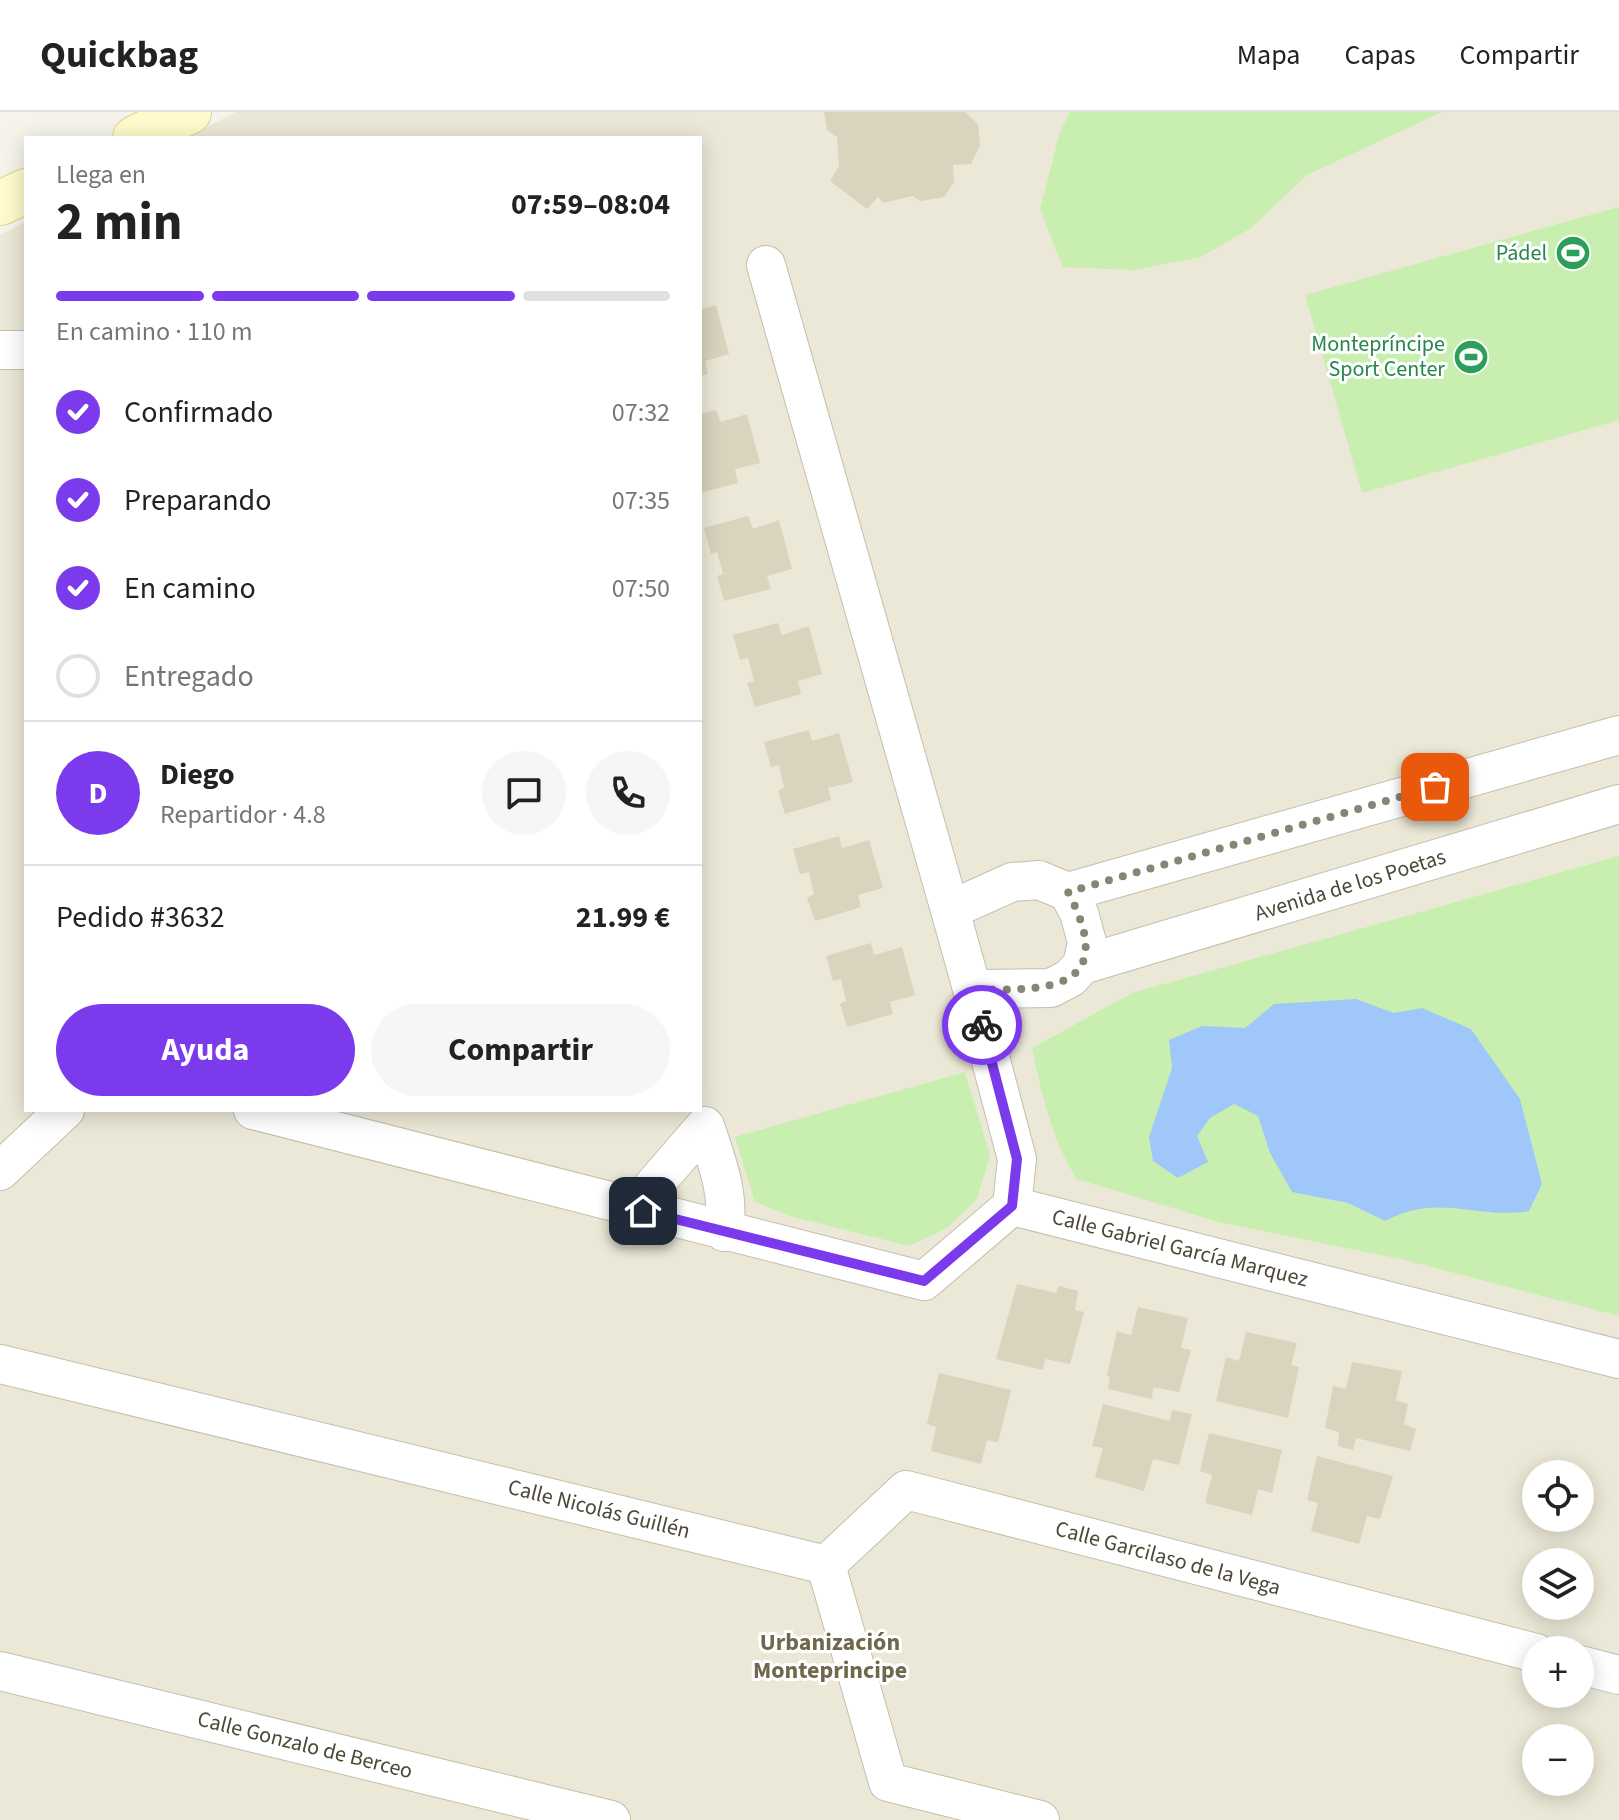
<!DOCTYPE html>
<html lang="es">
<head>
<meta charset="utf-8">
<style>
	:root { --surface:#fff; --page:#f6f6f6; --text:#222; --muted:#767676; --line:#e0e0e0; --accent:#7c3aed }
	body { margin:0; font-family:"Source Sans 3",sans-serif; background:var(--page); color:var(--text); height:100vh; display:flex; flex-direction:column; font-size:30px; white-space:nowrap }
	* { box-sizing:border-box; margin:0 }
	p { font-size:26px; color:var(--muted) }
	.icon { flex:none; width:44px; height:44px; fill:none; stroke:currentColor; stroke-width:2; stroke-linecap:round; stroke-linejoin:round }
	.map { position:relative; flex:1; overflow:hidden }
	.drawer { position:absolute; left:24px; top:24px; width:678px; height:976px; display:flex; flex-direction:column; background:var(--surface); border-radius:0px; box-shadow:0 4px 20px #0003 }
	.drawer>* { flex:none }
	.fabs { position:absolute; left:1522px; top:1348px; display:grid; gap:16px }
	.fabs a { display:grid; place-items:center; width:72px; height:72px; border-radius:50%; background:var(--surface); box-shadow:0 4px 20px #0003; font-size:40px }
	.pin { position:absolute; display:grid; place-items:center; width:68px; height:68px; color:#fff; margin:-34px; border-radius:16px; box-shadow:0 4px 12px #0006 }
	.courier { position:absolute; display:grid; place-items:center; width:80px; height:80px; margin:-40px; border:6px solid #7c3aed; border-radius:50%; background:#fff; color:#222; box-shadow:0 2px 10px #0007 }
	.summary em { font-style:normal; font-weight:700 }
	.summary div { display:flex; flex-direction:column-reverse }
	.summary { display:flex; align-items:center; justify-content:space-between; height:136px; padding:0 32px }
	h1 { font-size:52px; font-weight:700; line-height:60px }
	.bar { display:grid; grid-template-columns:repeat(4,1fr); gap:12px 8px; align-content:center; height:96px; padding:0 32px }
	.bar i { height:10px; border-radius:6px; background:var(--line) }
	.bar .on { background:var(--accent) }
	.bar p { grid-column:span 4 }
	.line { display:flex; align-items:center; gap:20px; padding:0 32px; border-top:2px solid var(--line) }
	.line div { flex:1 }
	.round { display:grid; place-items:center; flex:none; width:84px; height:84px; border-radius:42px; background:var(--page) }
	ol { padding:0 32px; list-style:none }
	li { display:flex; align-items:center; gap:24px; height:88px }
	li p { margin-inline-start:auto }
	li .icon { padding:8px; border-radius:50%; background:var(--accent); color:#fff; stroke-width:4 }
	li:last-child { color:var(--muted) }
	li i { width:44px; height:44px; border:4px solid var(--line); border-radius:50% }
	.primary-button { display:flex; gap:16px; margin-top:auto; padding:16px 32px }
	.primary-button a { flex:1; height:92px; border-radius:48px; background:var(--accent); color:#fff; font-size:32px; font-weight:700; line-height:92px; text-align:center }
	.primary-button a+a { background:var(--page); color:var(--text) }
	header { display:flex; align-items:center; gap:48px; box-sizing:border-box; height:112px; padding:0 40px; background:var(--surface); border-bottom:2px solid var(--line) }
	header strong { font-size:38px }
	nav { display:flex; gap:44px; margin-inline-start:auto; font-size:28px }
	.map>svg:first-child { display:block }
</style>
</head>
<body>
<header>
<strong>Quickbag</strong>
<nav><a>Mapa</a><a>Capas</a><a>Compartir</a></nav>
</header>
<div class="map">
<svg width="1619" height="1708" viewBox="0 0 1619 1708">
	<rect width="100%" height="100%" fill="#f6f4ea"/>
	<path fill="#ebe8d7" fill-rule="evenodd" d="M236 0H1619V1708H0V123L26 110V998H700V26H186ZM1536 1362H1580V1406H1536ZM1536 1450H1580V1494H1536ZM1536 1538H1580V1582H1536ZM1536 1626H1580V1670H1536Z"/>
	<path fill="#c8efaf" d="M1070 0H1442L1307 63 1251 116 1201 145 1134 158 1063 155 1040 97 1060 20Z
		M1619 95V308L1362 381 1305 183Z
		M1619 744V1204L1405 1148 1219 1110 1077 1067C1051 1027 1042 982 1032 936L1132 881Z
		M965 960 990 1044 977 1087 947 1116 909 1134 790 1104 755 1090 735 1025Z"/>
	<path fill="#a0c7f9" d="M1356 887 1394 901 1422 896 1471 917 1520 987 1542 1072 1529 1099C1475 1108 1439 1080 1385 1109L1348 1091 1292 1080 1270 1041 1258 1004 1234 992 1210 1006 1197 1024 1208 1050 1178 1066 1153 1049 1149 1025 1172 956 1169 928 1202 914 1245 916 1274 892Z"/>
	<path fill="#dad3be" d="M824 0H965L978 12 980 33 971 52 953 53 954 70 944 85 921 89 912 84 883 91 878 85 867 97 830 69 839 54 837 25 827 18Z
		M716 193 729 242 705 249 708 262 700 264V198Z
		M716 298 721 310 747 302 760 351 735 357 738 371 700 381V302Z
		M748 404 753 417 779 408 792 457 767 464 771 477 724 489 717 464 723 462 717 440 711 442 704 416Z
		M778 511 782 523 809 514 822 562 798 569 801 582 755 595 747 571 754 569 748 546 740 548 733 523Z
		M809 618 812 629 839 621 853 670 828 676 831 688 785 702 778 679 784 675 779 653 771 655 764 630Z
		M839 724 842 736 869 728 883 776 858 783 861 795 815 809 807 786 814 782 809 760 800 762 793 737Z
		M871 831 874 843 902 835 915 883 890 890 893 902 847 915 840 892 846 889 841 867 833 869 826 844Z
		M1017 1172 1056 1181 1059 1174 1078 1179 1075 1198 1084 1200 1070 1252 1045 1247 1043 1258 996 1247Z
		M1138 1195 1188 1206 1181 1236 1191 1238 1179 1280 1153 1275 1152 1287 1108 1277 1110 1265 1107 1263 1117 1219 1131 1223Z
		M1246 1220 1297 1231 1291 1253 1299 1255 1288 1306 1216 1289 1226 1245 1239 1249Z
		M1352 1250 1402 1259 1396 1288 1408 1292 1404 1312 1416 1317 1410 1339 1356 1326 1353 1338 1338 1334 1339 1320 1325 1316 1333 1274 1346 1277Z
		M939 1261 1011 1278 998 1330 987 1328 981 1352 931 1339 936 1315 927 1312Z
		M1103 1292 1170 1309 1172 1298 1192 1302 1179 1353 1153 1347 1144 1379 1095 1365 1103 1336 1092 1334Z
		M1209 1321 1282 1338 1272 1381 1258 1377 1252 1403 1205 1391 1212 1363 1200 1359Z
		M1317 1344 1393 1364 1380 1407 1367 1404 1359 1432 1311 1419 1318 1391 1307 1388Z"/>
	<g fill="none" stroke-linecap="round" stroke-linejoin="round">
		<defs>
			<path id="street" d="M766 153 950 798
				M0 238H26
				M1039 768 1068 780 1079 801 1087 830 1082 853 1070 866 1051 876 972 877 950 798 1012 770Z
				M1068 780 1619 623
				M1082 853 1619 692
				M972 877 1017 1047 1012 1094
				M253 998 924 1169 1012 1094
				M0 1059 65 998
				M1012 1094 1619 1247
				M643 1099 654 1073 705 1014C717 1050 730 1082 724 1120
				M0 1252 826 1453
				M826 1453 906 1378 1536 1541
				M826 1453 888 1670 1040 1708
				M1580 1553 1619 1563
				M0 1559 611 1708"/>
			<path id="secondary" d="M135 26 189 0
				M0 91 26 79"/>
		</defs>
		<use href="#street" stroke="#c3bfab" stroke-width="40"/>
		<use href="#secondary" stroke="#dbd395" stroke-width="46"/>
		<use href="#street" stroke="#fff" stroke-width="38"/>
		<use href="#secondary" stroke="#fffacb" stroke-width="44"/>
	</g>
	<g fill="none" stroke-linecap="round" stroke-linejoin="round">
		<path stroke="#888476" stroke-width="8" stroke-dasharray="0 14.4" d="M982 913 972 877C1048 879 1120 879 1068 780L1435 675"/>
		<path stroke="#7c3aed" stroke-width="10" d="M643 1099 924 1169 1012 1094 1017 1047 982 913"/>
	</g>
	<defs>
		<symbol id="stadium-disc" viewBox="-11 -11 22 22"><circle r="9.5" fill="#2e9e5b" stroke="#fff"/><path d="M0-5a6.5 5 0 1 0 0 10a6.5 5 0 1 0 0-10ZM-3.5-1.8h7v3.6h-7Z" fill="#fff"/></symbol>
	</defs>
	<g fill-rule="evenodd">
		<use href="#stadium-disc" x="1553" y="121" width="40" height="40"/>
		<use href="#stadium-disc" x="1451" y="225" width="40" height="40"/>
	</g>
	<g text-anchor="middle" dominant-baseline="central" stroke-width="6" stroke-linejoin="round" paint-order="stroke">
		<g font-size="22" fill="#27864d" stroke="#fff" text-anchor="end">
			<text x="1547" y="141">Pádel</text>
			<text x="1445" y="232">Montepríncipe<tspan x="1445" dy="25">Sport Center</tspan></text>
		</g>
		<g font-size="22" fill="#4c4737" stroke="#fff">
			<text transform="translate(1350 773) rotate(-17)">Avenida de los Poetas</text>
			<text transform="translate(1180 1136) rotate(14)">Calle Gabriel García Marquez</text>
			<text transform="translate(599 1397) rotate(14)">Calle Nicolás Guillén</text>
			<text transform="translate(1168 1446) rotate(15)">Calle Garcilaso de la Vega</text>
			<text transform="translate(305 1633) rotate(14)">Calle Gonzalo de Berceo</text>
		</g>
		<g font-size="24" font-weight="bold" fill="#70674c" stroke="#fff">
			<text x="830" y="1530">Urbanización<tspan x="830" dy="28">Monteprincipe</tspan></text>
		</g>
	</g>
</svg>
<div class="fabs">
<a><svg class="icon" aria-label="locate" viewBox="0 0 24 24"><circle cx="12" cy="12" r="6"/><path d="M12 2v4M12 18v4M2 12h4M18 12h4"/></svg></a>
<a><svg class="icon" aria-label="layers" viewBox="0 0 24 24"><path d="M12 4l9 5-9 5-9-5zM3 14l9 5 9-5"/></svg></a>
<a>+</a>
<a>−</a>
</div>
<div class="pin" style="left:1435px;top:675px;background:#ea580c"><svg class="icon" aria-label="bag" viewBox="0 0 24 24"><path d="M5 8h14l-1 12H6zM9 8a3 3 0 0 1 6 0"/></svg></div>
<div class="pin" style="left:643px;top:1099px;background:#1f2937"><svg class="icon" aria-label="home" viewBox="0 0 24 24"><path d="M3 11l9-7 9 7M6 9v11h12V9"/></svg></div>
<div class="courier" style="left:982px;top:913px"><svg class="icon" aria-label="bike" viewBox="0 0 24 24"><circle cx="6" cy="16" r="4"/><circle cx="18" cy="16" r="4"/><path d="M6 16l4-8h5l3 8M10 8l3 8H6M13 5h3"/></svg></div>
<section class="drawer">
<div class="summary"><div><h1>2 min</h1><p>Llega en</p></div><em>07:59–08:04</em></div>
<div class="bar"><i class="on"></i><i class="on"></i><i class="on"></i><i></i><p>En camino · 110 m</p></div>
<ol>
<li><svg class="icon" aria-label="check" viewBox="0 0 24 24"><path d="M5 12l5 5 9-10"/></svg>Confirmado<p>07:32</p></li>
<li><svg class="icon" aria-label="check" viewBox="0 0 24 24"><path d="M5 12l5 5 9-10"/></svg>Preparando<p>07:35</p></li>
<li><svg class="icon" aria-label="check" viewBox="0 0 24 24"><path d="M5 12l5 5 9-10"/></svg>En camino<p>07:50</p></li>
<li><i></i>Entregado</li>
</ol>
<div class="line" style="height:144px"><b class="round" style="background:var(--accent);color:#fff">D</b><div><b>Diego</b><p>Repartidor · 4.8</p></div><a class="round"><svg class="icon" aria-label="chat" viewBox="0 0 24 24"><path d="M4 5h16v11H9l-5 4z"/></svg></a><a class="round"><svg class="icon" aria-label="phone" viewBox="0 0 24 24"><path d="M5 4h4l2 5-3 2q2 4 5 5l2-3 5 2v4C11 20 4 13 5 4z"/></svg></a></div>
<div class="line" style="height:104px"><div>Pedido #3632</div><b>21.99 €</b></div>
<div class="primary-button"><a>Ayuda</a><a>Compartir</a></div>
</section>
</div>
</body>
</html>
